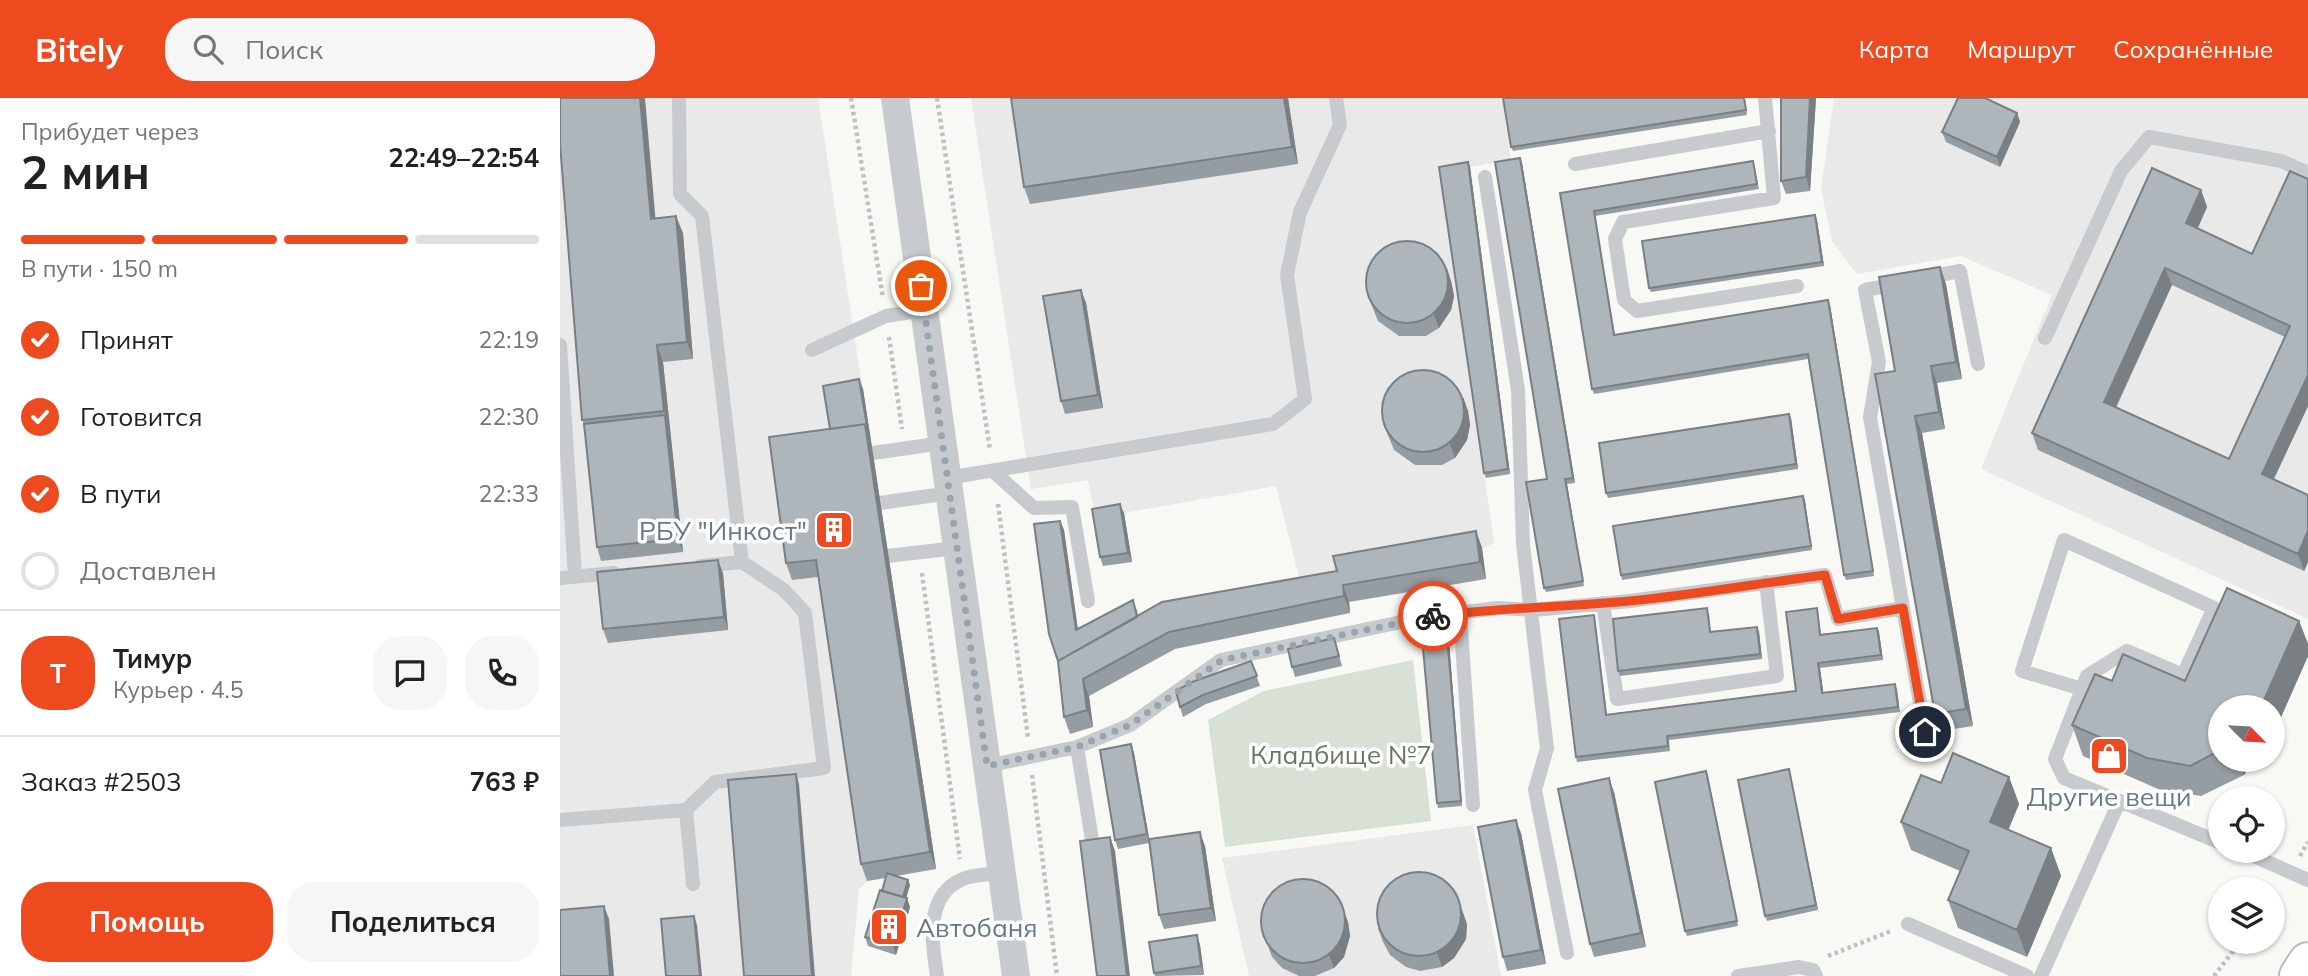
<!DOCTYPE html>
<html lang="ru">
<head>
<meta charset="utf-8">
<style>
	:root { --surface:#fff; --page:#f6f6f6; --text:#222; --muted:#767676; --line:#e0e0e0; --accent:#ed4a1f }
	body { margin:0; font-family:Mulish,sans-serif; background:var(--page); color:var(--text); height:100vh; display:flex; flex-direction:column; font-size:26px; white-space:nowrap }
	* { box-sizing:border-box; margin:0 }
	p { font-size:23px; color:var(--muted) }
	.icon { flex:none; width:38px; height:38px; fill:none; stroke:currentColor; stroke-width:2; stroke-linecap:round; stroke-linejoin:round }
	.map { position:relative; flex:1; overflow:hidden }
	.panel { display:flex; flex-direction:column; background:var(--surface); width:560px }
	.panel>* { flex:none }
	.needle { width:46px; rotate:114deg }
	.fabs { position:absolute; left:1648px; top:597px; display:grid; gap:14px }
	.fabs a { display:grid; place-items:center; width:77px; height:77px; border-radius:50%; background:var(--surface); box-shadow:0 2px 5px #0004; font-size:35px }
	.pin { position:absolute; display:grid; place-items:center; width:60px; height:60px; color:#fff; margin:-30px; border:4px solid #fff; border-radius:50%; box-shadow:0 2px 7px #0007 }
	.courier { position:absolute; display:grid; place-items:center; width:70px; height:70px; margin:-35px; border:5px solid #ed4a1f; border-radius:50%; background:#fff; color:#222; box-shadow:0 2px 9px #0007 }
	.summary em { font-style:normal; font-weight:700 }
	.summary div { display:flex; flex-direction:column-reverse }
	.summary { display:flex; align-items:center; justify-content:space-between; height:119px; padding:0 21px }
	h1 { font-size:46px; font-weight:700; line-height:52px }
	.bar { display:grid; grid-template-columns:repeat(4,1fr); gap:10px 7px; align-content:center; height:84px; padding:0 21px }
	.bar i { height:9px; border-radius:5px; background:var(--line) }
	.bar .active { background:var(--accent) }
	.bar p { grid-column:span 4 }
	.line { display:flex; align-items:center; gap:18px; padding:0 21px; border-top:2px solid var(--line) }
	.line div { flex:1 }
	.round { display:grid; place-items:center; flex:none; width:74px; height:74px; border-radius:28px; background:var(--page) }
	ol { padding:0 21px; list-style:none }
	li { display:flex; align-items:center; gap:21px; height:77px }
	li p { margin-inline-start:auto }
	li .icon { padding:7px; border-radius:50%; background:var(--accent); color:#fff; stroke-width:4 }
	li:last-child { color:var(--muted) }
	li i { width:38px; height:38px; border:4px solid var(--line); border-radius:50% }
	.cta { display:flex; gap:14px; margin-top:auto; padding:14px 21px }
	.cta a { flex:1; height:80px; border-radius:28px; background:var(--accent); color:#fff; font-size:28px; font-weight:700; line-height:80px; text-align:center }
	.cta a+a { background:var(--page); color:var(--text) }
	header { display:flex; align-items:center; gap:42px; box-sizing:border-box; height:98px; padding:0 35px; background:var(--accent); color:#fff }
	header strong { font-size:33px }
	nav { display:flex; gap:38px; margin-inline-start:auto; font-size:24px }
	.search { width:490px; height:63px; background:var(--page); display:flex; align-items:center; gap:18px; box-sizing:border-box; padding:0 24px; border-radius:28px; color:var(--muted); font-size:26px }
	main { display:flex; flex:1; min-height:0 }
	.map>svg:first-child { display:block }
</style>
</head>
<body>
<header>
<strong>Bitely</strong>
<div class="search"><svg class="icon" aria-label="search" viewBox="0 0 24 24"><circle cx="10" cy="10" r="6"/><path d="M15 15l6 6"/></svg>Поиск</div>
<nav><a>Карта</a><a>Маршрут</a><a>Сохранённые</a></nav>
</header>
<main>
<section class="panel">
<div class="summary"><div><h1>2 мин</h1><p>Прибудет через</p></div><em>22:49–22:54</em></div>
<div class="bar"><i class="active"></i><i class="active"></i><i class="active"></i><i></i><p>В пути · 150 m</p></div>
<ol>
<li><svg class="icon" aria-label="check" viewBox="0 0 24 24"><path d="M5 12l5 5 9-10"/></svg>Принят<p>22:19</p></li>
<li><svg class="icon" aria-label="check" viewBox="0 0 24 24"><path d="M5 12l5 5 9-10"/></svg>Готовится<p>22:30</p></li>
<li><svg class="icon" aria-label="check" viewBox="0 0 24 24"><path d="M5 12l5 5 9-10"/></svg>В пути<p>22:33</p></li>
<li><i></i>Доставлен</li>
</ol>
<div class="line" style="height:126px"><b class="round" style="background:var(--accent);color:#fff">Т</b><div><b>Тимур</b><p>Курьер · 4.5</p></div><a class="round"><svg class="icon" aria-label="chat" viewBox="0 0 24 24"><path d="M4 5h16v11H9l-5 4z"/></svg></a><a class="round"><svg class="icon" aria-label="phone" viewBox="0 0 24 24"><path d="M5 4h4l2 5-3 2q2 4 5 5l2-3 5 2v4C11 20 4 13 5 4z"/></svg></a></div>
<div class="line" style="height:91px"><div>Заказ #2503</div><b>763 ₽</b></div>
<div class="cta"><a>Помощь</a><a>Поделиться</a></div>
</section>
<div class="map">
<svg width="1748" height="878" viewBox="0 0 1748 878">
	<rect width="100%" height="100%" fill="#f8f8f4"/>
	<path fill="#e8e9e8" d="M0 0H258L376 771 307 783 299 791 291 878H0Z
		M411 0H942L951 62 881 74 934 445 922 450 740 483 716 388 536 420 528 382 471 391Z
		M1274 0H1748V521L1421 371 1492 197 1401 158 1297 176 1272 143 1261 91Z
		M913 727 941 878H689L662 760Z"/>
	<path fill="#d9e0d5" d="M853 562 871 723 665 749 648 622 704 593Z"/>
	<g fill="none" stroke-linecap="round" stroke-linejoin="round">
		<defs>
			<path id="secondary" d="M1739 878 1748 864"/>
		</defs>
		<use href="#secondary" stroke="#b7bdc1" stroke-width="42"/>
		<path stroke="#bec1c3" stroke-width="4.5" stroke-dasharray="3.5 3.5" stroke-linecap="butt" d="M291 0 323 200
			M377 0 430 352
			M329 239 342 331
			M438 406 468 640
			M362 475 400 761
			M472 677 497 878
			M1740 758 1748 744
			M1268 858 1331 833
			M1654 878 1680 844"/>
		<path stroke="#c7cbce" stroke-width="14" d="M119 0 120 96 142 118 182 464 141 468
			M1205 0 1214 100 1063 124 1055 141 1064 202 1077 213 1237 188
			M1015 66 1209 33
			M925 79 958 292 963 446 987 650 975 692 1007 855
			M1363 180 1400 173 1418 266
			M1485 240 1561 73 1589 39 1721 63 1748 75
			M0 247 15 478
			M252 252 326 218 364 212
			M313 355 383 345
			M434 374 474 410 512 409 528 503
			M387 380 713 326 745 301 727 177 740 114 780 27 776 0
			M320 405 390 395
			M327 458 397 450
			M0 480 54 475
			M1043 505 1057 601 1217 578 1206 484
			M1343 510 1365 633
			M900 515 913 707
			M1522 591 1462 573 1504 442 1654 510 1623 577 1567 553 1527 578 1495 661 1504 680 1661 745
			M517 649 533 748
			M427 668 517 649 570 627 661 562 860 520 937 510 973 512 1070 503 1265 477 1278 521 1343 510 1310 319 1319 264 1305 192 1337 186
			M126 712 133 786
			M0 722 126 712 155 684 264 670 245 515 224 492 182 464
			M1680 752 1748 782
			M1348 826 1467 878
			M377 878C372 844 364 797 403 781 414 776 430 777 442 775
			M1178 878 1239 869 1253 872 1256 878
			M1481 878 1559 704"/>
		<path stroke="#c7cbce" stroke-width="28" d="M335 0 456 878"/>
		<use href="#secondary" stroke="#fff" stroke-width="38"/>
	</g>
	<path fill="#969da2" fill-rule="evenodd" d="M451 0H728L738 66 470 106 464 89Z
		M1185 0 1187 17 953 53 951 49Z
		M1221 0H1256L1250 93 1226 96 1221 83Z
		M1457 15 1460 24 1440 69 1386 44 1382 34Z
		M960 60 962 65 1015 385 1007 386 1024 488 986 494 984 490 987 381Z
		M1193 63 1199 91 1035 118 1055 237 1270 207 1314 478 1286 482 1284 477 1248 261 1034 296 1032 291 1000 95Z
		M908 64 910 69 950 376 926 380 924 375Z
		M1748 81V308L1714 381 1748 397V464L1744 473 1478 352 1472 335 1641 92 1647 109 1638 130 1692 156ZM1612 187 1725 239 1669 361 1556 310Z
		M1257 122 1264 168 1091 194 1089 190Z
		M123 135 133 261 103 264 123 454 41 463 37 449 24 326 22 322Z
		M1380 169 1386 186 1402 281 1377 285 1385 331 1362 335 1413 628 1381 633 1375 616 1335 273Z
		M891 183 894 198 891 212 879 230 866 238H839L818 223 807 196Z
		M521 192 526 205 543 310 505 316 501 303Z
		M299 281 303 291 311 343 376 771 336 778 350 787 346 800 350 809 336 857 308 848 305 839 326 780 307 783 301 766 258 479 232 482 226 465 270 331Z
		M903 299 908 313 910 327 907 342 895 360 882 367H855L834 352 823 325Z
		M1229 316 1231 320 1238 371 1048 400 1046 395Z
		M1243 398 1245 403 1252 452 1062 482 1061 477Z
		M564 415 572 464 543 468 540 459Z
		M500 423 504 432 518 531 577 511 578 518 777 473 916 433 922 450 926 481 789 504 790 515 615 551 529 598 533 629 510 636 504 619Z
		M163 475 168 532 48 545 43 531Z
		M1149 515 1151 534 1197 529 1199 534 1202 561 1060 578 1058 573Z
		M1258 515 1261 536 1317 530 1319 534 1323 562 1260 570 1263 595 1337 590 1340 614 1109 642 1110 653 1017 664 1016 659 1034 517 1035 522 1047 616 1236 593Z
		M1739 523 1748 546V558L1713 637V609H1661V662H1695L1684 677 1641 698 1598 691 1523 658 1512 627 1552 583H1625Z
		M888 531 902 708 878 710 877 705Z
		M774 540 782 568 735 579 732 569Z
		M691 563 700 588 646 606 623 619 620 609Z
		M571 646 574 655 589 741 645 748 656 823 604 831 599 817 589 745 558 751 555 742Z
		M1146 673 1178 828 1127 838 1125 833Z
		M1230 676 1258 812 1207 823 1205 818Z
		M1449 679 1459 706 1448 732 1491 750 1501 778 1467 859 1398 830 1388 802 1400 773 1351 752 1341 724 1381 685Z
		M1054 694 1086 849 1034 859 1030 846Z
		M961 735 986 866 947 873 943 859Z
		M788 824 790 838 784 859 774 870 755 878H739L722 870 712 859 701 829Z
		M907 826 906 841 894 860 882 869 860 873 846 869 830 857 823 844 818 830Z
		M637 837 640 847 644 877 595 878 594 875Z"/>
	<path fill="#7a7f84" d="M80 0H85L97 138 91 121Z
		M724 0H728L738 66 732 49Z
		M1250 0H1256L1250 93 1246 79Z
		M1457 15 1460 24 1440 69 1437 59Z
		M960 60 962 65 1015 385 1013 380Z
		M908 64 910 69 950 376 948 371Z
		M1641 92 1647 109 1632 142 1626 125Z
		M1255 117 1257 122 1264 168 1262 164Z
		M116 118 123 135 133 261 127 244Z
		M1380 169 1386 186 1402 281 1396 264Z
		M887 170 891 183 894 198 891 212 879 230 874 217Z
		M1605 170 1612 187 1550 321 1544 304Z
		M521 192 526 205 543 310 538 297Z
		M1268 202 1270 207 1314 478 1313 473Z
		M97 247 103 264 110 330 104 313Z
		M1371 268 1377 285 1385 331 1379 314Z
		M1748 277V308L1708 393 1702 376Z
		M299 281 303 291 311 343 376 771 370 754Z
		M903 299 908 313 910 327 907 342 895 360 890 346Z
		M1229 316 1231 320 1238 371 1236 366Z
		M105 317 110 330 123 454 118 441Z
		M1355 318 1362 335 1413 628 1406 611Z
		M1005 381 1007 386 1024 488 1023 483Z
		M1243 398 1245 403 1252 452 1251 448Z
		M560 406 564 415 572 464 568 455Z
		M500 423 504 432 519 541 516 532Z
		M916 433 922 450 926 481 920 464Z
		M1748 433V464L1744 473 1738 456Z
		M158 462 163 475 168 532 164 519Z
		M783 487 789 504 790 515 784 498Z
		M1034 517 1035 522 1047 621 1046 617Z
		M1739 523 1748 546V558L1713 637V609H1701Z
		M886 526 888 531 902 708 901 703Z
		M1197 529 1199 534 1202 561 1200 556Z
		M1317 530 1319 534 1323 562 1321 557Z
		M1258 565 1260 570 1264 599 1262 595Z
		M523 581 529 598 533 629 527 612Z
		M571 646 574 655 590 745 587 736Z
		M1678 662H1695L1684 677Z
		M1229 671 1230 676 1258 812 1256 807Z
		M1146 673 1148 678 1178 828 1177 823Z
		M236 676 239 686 255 878H252Z
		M1449 679 1459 706 1440 752 1430 724Z
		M1049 680 1054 694 1086 849 1081 835Z
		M956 722 961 735 986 866 981 852Z
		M640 734 645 748 656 823 651 810Z
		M550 739 555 753 570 878H567Z
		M1491 750 1501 778 1467 859 1457 832Z
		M348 782 350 787 344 807 342 803Z
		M896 794 907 826 906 841 894 860 882 869 877 855Z
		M347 800 350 809 336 857 333 847Z
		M44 808 49 821 54 878H50Z
		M783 810 788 824 790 838 784 859 774 870 769 857Z
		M134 818 137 827 142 878H140Z
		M637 837 640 847 644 877 641 868Z"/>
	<path fill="#aeb6bc" stroke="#7a7f84" stroke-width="2" fill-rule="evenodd" d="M0 0H80L91 121 116 118 127 244 97 247 104 313 22 322 0 46Z
		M451 0H724L732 49 464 89Z
		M943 0H1184L1186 12 951 49Z
		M1221 0H1250L1246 79 1221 83Z
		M1398 0H1425L1457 15 1437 59 1382 34Z
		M960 60 1013 380 1005 381 1023 483 984 490 966 384 987 381 935 64Z
		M1193 63 1197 86 1034 113 1054 237 1268 202 1313 473 1284 477 1248 256 1032 291 1000 95Z
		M908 64 948 371 924 375 879 69Z
		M1592 70 1641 92 1626 125 1692 156 1730 73 1748 81V277L1702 376 1748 397V433L1738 456 1472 335ZM1605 170 1730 228 1669 361 1544 304Z
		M1255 117 1262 164 1089 190 1082 143Z
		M806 184a41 41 0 1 1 82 0a41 41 0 1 1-82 0Z
		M1380 169 1396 264 1371 268 1379 314 1355 318 1406 611 1375 616 1315 276 1335 273 1319 179Z
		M521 192 538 297 501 303 483 198Z
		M822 313a41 41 0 1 1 82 0a41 41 0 1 1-82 0Z
		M299 281 308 334 305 326 270 331 263 288Z
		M1229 316 1236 366 1046 395 1039 345Z
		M105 317 118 441 37 449 24 326Z
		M305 326 370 754 301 766 256 462 226 465 209 339Z
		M1243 398 1251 448 1061 477 1053 428Z
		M560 406 568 455 540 459 532 411Z
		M500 423 516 532 573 502 577 519 498 563 489 536 474 426Z
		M916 433 920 464 783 487 784 498 609 534 523 581 527 612 504 619 498 563 602 504 777 473 773 458Z
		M158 462 164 519 43 531 37 474Z
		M1667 490 1739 523 1701 609H1661V652L1630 668 1587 660 1512 627 1535 576 1552 583 1563 556 1625 583Z
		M1147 510 1150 534 1197 529 1200 556 1058 573 1053 521Z
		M1257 510 1260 537 1317 530 1321 557 1258 565 1262 595 1335 586 1338 609 1107 638 1108 648 1016 659 999 521 1034 517 1046 617 1236 593 1226 514Z
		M886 526 901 703 877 705 861 528Z
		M774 540 779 558 732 569 728 551Z
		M691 563 697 578 643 597 620 609 616 593 632 584Z
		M571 646 587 736 555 742 540 652Z
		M1393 655 1449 679 1430 724 1491 750 1457 832 1388 802 1409 753 1341 724 1361 677 1381 685Z
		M1229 671 1256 807 1205 818 1178 682Z
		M1146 673 1177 823 1125 833 1095 684Z
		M236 676 252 878H184L168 682Z
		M1049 680 1081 835 1030 846 998 691Z
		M956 722 981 852 943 859 918 729Z
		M640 734 651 810 599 817 589 741Z
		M550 739 567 878H537L520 743Z
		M817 816a42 42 0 1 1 84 0a42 42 0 1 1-84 0Z
		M327 775 348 782 343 799 322 793Z
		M701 823a42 42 0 1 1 84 0a42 42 0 1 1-84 0Z
		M320 792 347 800 333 847 305 839Z
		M44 808 50 878H0V812Z
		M134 818 140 878H106L101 821Z
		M637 837 641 868 594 875 589 844Z"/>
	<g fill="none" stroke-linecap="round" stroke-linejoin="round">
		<path stroke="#98a5ad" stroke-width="7" stroke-dasharray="0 12.6" d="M361 188 427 668 517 649 570 627 662 562 873 518"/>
		<path stroke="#ed4a1f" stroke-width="9" d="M873 518C938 510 1004 509 1069 503 1134 497 1200 485 1265 477L1278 521 1343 510 1365 634"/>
	</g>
	<defs>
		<symbol id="building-square" viewBox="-11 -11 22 22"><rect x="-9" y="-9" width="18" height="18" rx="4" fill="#ed4a1f" stroke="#fff"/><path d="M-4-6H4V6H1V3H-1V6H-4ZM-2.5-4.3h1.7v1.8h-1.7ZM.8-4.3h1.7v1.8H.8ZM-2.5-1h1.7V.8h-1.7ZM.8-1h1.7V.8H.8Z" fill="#fff"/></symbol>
		<symbol id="shop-square" viewBox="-11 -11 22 22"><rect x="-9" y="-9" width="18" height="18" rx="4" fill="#ed4a1f" stroke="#fff"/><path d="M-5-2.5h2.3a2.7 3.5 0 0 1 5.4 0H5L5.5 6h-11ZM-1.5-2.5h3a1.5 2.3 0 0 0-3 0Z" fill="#fff"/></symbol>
	</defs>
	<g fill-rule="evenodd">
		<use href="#building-square" x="252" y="410" width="44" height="44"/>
		<use href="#shop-square" x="1527" y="636" width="44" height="44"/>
		<use href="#building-square" x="307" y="807" width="44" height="44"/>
	</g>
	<g text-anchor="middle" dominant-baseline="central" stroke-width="7" stroke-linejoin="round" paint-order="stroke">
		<g font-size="26" fill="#657987" stroke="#fff" text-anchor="end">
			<text x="247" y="432">РБУ "Инкост"</text>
			<text x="1549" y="698" text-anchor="middle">Другие вещи</text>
			<text x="356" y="829" text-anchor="start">Автобаня</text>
		</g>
		<g font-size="26" fill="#667960" stroke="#fff">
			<text x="781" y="656">Кладбище №7</text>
		</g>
	</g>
</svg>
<div class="fabs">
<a><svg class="needle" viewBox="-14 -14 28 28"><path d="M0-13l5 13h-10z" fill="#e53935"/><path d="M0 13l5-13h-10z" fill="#767676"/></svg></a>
<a><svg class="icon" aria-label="locate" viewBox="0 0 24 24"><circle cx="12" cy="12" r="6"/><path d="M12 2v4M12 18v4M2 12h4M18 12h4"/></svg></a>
<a><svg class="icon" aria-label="layers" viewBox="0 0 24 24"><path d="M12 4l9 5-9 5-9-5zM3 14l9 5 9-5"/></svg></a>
</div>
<div class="pin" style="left:361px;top:188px;background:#ea580c"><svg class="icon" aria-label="bag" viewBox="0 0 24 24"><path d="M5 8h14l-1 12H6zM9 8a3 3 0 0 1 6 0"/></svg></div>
<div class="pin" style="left:1365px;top:634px;background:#1f2937"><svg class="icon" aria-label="home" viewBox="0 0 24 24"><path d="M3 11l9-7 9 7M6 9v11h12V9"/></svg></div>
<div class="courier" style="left:873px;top:518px"><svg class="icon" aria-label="bike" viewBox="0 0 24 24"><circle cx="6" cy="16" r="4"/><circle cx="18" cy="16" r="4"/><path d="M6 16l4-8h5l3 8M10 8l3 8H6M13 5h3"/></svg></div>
</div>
</main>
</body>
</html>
